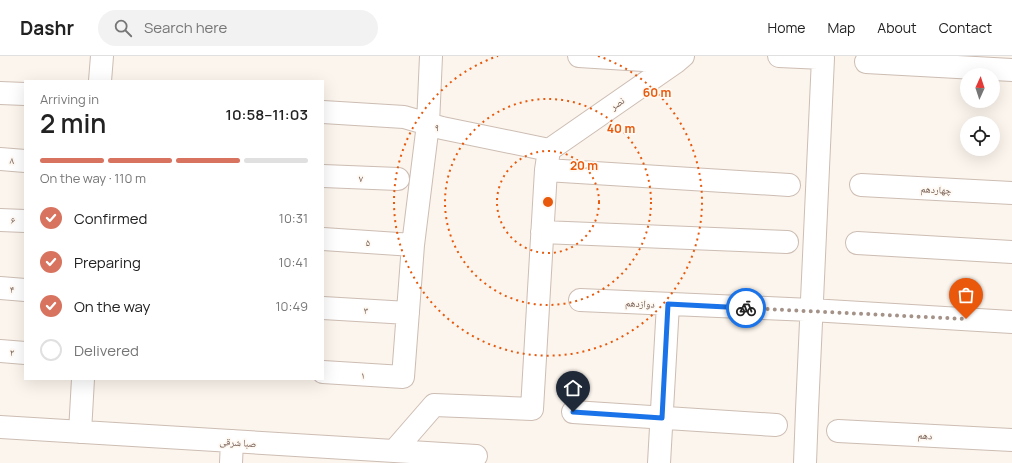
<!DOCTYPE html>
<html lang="en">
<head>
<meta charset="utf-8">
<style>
	:root { --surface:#fff; --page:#f2f2f2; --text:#222; --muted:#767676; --line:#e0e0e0; --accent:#d8735f }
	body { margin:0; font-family:Manrope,"Noto Naskh Arabic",sans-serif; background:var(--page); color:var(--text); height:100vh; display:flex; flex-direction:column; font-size:15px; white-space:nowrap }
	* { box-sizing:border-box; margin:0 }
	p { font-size:13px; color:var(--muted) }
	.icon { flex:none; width:22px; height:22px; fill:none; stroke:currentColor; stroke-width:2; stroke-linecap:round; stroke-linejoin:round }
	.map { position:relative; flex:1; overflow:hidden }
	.details { position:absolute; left:24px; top:24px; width:300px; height:300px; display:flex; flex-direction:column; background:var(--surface); border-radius:0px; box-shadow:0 4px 16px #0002 }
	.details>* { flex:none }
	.needle { width:26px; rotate:3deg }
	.controls { position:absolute; left:960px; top:12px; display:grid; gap:8px }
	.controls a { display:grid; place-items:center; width:40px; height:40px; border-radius:50%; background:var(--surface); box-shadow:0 4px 16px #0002; font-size:20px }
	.pin { position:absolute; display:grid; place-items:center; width:34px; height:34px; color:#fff; margin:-41px -17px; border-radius:50% 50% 50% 0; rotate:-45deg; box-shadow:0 0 4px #0007 }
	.pin .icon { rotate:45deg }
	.courier { position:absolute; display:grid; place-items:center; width:40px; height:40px; margin:-20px; border:3px solid #1a73e8; border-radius:50%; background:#fff; color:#222; box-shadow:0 1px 5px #0007 }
	.headline em { font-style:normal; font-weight:600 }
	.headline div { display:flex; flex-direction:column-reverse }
	.headline { display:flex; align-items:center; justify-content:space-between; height:68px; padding:0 16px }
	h1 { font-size:26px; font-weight:600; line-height:30px }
	.bar { display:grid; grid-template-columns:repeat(4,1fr); gap:6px 4px; align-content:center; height:48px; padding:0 16px }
	.bar i { height:5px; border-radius:3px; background:var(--line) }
	.bar .active { background:var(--accent) }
	.bar p { grid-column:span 4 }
	ol { padding:0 16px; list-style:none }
	li { display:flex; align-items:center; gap:12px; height:44px }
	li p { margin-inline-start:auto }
	li .icon { padding:4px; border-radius:50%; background:var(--accent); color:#fff; stroke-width:4 }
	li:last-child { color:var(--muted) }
	li i { width:22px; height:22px; border:2px solid var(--line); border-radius:50% }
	header { display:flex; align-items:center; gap:24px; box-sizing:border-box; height:56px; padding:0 20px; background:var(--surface); border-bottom:1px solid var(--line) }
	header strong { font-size:19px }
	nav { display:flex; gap:22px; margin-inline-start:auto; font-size:14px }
	.search { width:280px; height:36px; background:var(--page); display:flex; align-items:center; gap:10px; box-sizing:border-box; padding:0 14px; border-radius:22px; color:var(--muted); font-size:15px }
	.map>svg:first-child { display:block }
</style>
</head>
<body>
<header>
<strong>Dashr</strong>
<div class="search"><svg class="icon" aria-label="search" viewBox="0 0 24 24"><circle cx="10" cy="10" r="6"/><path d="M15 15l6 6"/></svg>Search here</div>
<nav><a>Home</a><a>Map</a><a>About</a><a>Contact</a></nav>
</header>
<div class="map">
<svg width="1012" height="407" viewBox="0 0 1012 407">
	<rect width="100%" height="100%" fill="#fbf5ed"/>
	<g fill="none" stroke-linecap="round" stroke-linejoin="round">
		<defs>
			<path id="minor" d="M579 0 676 6
				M779 0 823 2 807 354 805 407
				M866 6 1012 14
				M100 25 102 0
				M0 37 25 38
				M323 56 404 61 442 72 549 94
				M549 94 676 6 683 0
				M0 103 25 105
				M546 114 789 129
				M323 120 398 123
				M861 129 1012 137
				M0 164 25 165
				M542 176 787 186
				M323 183 413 189
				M857 187 1012 196
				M0 232 25 234
				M580 244 811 254 1012 266
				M323 252 408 257
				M0 295 25 297
				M323 316 403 321 413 189 428 68 431 0
				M573 356 776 369
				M0 371 476 400
				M838 375 1012 384
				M80 376 83 323
				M394 395 434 349 532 353 546 114 549 94
				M231 407 232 385
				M659 407 668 248"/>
		</defs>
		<use href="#minor" stroke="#cdbdb3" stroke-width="24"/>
		<use href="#minor" stroke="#fff" stroke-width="22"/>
	</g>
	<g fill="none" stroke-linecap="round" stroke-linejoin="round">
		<path stroke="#a49288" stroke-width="4" stroke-dasharray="0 7.2" d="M746 252 966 263"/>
		<path stroke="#1a73e8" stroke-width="5" d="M573 356 662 362 668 248 746 252"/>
	</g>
	<g fill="none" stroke="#e8590c" stroke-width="2" stroke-dasharray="2 4">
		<circle cx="548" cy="146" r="51"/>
		<circle cx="548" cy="146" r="103"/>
		<path d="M598 0A154 154 0 1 1 498 0"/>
	</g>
	<g text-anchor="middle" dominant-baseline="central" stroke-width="3.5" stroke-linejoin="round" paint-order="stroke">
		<g font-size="10" fill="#755c51" stroke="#fef9f3">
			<text transform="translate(617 47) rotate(-35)">نصر</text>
			<text transform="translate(437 71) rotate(17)">۹</text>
			<text transform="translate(12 104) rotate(4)">۸</text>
			<text transform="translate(361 122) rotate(3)">۷</text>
			<text transform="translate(936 133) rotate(3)">چهاردهم</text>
			<text transform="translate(13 164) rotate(4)">۶</text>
			<text transform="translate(368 186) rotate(3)">۵</text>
			<text transform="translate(12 233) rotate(4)">۴</text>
			<text transform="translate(640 247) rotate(3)">دوازدهم</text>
			<text transform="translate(366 254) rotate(3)">۳</text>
			<text transform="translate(12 296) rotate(4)">۲</text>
			<text transform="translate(363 319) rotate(4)">۱</text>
			<text transform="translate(925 379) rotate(3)">دهم</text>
			<text transform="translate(238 386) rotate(4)">صبا شرقی</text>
		</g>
	</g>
	<circle cx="548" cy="146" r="6" fill="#e8590c" stroke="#fef9f3" stroke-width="2"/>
	<g font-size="12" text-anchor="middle" font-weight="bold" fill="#e8590c" stroke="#fef9f3" stroke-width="3.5" stroke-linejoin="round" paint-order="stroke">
		<text x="657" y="41">60 m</text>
		<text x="621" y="77">40 m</text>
		<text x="584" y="114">20 m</text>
	</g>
</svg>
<div class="controls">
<a><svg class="needle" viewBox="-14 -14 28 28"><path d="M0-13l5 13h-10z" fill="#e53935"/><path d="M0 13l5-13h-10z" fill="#767676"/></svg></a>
<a><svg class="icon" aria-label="locate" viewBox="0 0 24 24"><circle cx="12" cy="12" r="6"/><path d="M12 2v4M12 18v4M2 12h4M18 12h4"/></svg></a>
</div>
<div class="pin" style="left:966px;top:263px;background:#ea580c"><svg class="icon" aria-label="bag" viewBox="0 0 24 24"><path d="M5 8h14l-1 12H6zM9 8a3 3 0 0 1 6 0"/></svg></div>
<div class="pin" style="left:573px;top:356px;background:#1f2937"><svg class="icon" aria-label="home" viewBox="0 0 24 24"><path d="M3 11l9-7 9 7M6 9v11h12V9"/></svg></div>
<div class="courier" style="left:746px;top:252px"><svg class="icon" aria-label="bike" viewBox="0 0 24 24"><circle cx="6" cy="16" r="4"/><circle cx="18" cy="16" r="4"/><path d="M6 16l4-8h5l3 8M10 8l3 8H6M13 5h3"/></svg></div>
<section class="details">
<div class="headline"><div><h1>2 min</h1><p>Arriving in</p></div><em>10:58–11:03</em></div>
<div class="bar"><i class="active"></i><i class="active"></i><i class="active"></i><i></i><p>On the way · 110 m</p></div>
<ol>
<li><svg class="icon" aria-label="check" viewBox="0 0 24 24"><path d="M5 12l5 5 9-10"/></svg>Confirmed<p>10:31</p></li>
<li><svg class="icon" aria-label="check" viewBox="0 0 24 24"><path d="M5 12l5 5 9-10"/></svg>Preparing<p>10:41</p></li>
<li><svg class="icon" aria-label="check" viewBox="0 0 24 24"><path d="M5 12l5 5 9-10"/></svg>On the way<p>10:49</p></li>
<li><i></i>Delivered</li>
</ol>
</section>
</div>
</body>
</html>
